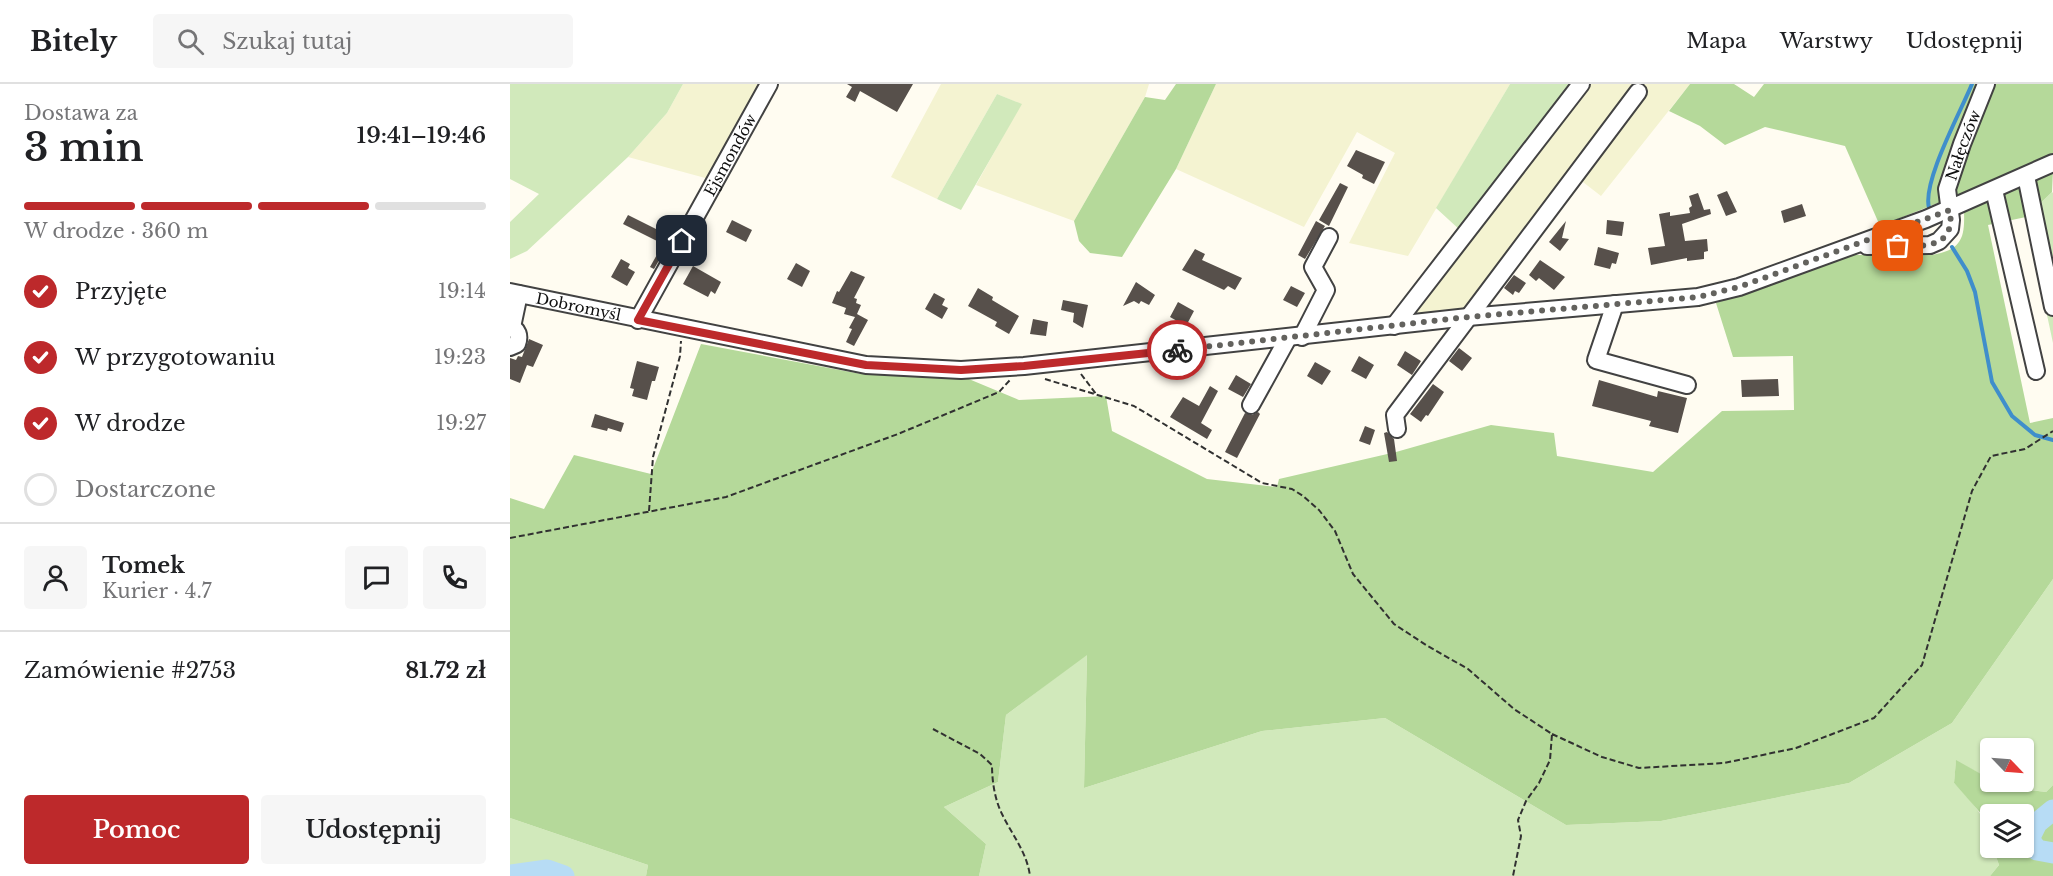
<!DOCTYPE html>
<html lang="pl">
<head>
<meta charset="utf-8">
<style>
	:root { --surface:#fff; --page:#f6f6f6; --text:#202124; --muted:#757577; --line:#e0e0e0; --accent:#bd292b }
	body { margin:0; font-family:"Libre Baskerville",serif; background:var(--page); color:var(--text); height:100vh; display:flex; flex-direction:column; font-size:22px; white-space:nowrap }
	* { box-sizing:border-box; margin:0 }
	p { font-size:20px; color:var(--muted) }
	.icon { flex:none; width:33px; height:33px; fill:none; stroke:currentColor; stroke-width:2; stroke-linecap:round; stroke-linejoin:round }
	.map { position:relative; flex:1; overflow:hidden }
	.drawer { display:flex; flex-direction:column; background:var(--surface); width:510px }
	.drawer>* { flex:none }
	.needle { width:39px; rotate:115deg }
	.fabs { position:absolute; left:1470px; top:654px; display:grid; gap:12px }
	.fabs a { display:grid; place-items:center; width:54px; height:54px; border-radius:6px; background:var(--surface); box-shadow:0 2px 4px #0004; font-size:30px }
	.pin { position:absolute; display:grid; place-items:center; width:51px; height:51px; color:#fff; margin:-26px; border-radius:12px; box-shadow:0 3px 9px #0006 }
	.courier { position:absolute; display:grid; place-items:center; width:60px; height:60px; margin:-30px; border:4px solid #bd292b; border-radius:50%; background:#fff; color:#222; box-shadow:0 2px 8px #0007 }
	.summary em { font-style:normal; font-weight:600 }
	.summary div { display:flex; flex-direction:column-reverse }
	.summary { display:flex; align-items:center; justify-content:space-between; height:102px; padding:0 24px }
	h1 { font-size:39px; font-weight:600; line-height:45px }
	.bar { display:grid; grid-template-columns:repeat(4,1fr); gap:9px 6px; align-content:center; height:72px; padding:0 24px }
	.bar i { height:8px; border-radius:4px; background:var(--line) }
	.bar .on { background:var(--accent) }
	.bar p { grid-column:span 4 }
	.line { display:flex; align-items:center; gap:15px; padding:0 24px; border-top:2px solid var(--line) }
	.line div { flex:1 }
	.round { display:grid; place-items:center; flex:none; width:63px; height:63px; border-radius:6px; background:var(--page) }
	ol { padding:0 24px; list-style:none }
	li { display:flex; align-items:center; gap:18px; height:66px }
	li p { margin-inline-start:auto }
	li .icon { padding:6px; border-radius:50%; background:var(--accent); color:#fff; stroke-width:4 }
	li:last-child { color:var(--muted) }
	li i { width:33px; height:33px; border:3px solid var(--line); border-radius:50% }
	.primary-button { display:flex; gap:12px; margin-top:auto; padding:12px 24px }
	.primary-button a { flex:1; height:69px; border-radius:6px; background:var(--accent); color:#fff; font-size:24px; font-weight:600; line-height:69px; text-align:center }
	.primary-button a+a { background:var(--page); color:var(--text) }
	header { display:flex; align-items:center; gap:36px; box-sizing:border-box; height:84px; padding:0 30px; background:var(--surface); border-bottom:2px solid var(--line) }
	header strong { font-size:28px }
	nav { display:flex; gap:33px; margin-inline-start:auto; font-size:21px }
	.search { width:420px; height:54px; background:var(--page); display:flex; align-items:center; gap:15px; box-sizing:border-box; padding:0 21px; border-radius:6px; color:var(--muted); font-size:22px }
	main { display:flex; flex:1; min-height:0 }
	.map>svg:first-child { display:block }
</style>
</head>
<body>
<header>
<strong>Bitely</strong>
<div class="search"><svg class="icon" aria-label="search" viewBox="0 0 24 24"><circle cx="10" cy="10" r="6"/><path d="M15 15l6 6"/></svg>Szukaj tutaj</div>
<nav><a>Mapa</a><a>Warstwy</a><a>Udostępnij</a></nav>
</header>
<main>
<section class="drawer">
<div class="summary"><div><h1>3 min</h1><p>Dostawa za</p></div><em>19:41–19:46</em></div>
<div class="bar"><i class="on"></i><i class="on"></i><i class="on"></i><i></i><p>W drodze · 360 m</p></div>
<ol>
<li><svg class="icon" aria-label="check" viewBox="0 0 24 24"><path d="M5 12l5 5 9-10"/></svg>Przyjęte<p>19:14</p></li>
<li><svg class="icon" aria-label="check" viewBox="0 0 24 24"><path d="M5 12l5 5 9-10"/></svg>W przygotowaniu<p>19:23</p></li>
<li><svg class="icon" aria-label="check" viewBox="0 0 24 24"><path d="M5 12l5 5 9-10"/></svg>W drodze<p>19:27</p></li>
<li><i></i>Dostarczone</li>
</ol>
<div class="line" style="height:108px"><a class="round"><svg class="icon" aria-label="person" viewBox="0 0 24 24"><circle cx="12" cy="8" r="4"/><path d="M4 21q1-7 8-7t8 7"/></svg></a><div><b>Tomek</b><p>Kurier · 4.7</p></div><a class="round"><svg class="icon" aria-label="chat" viewBox="0 0 24 24"><path d="M4 5h16v11H9l-5 4z"/></svg></a><a class="round"><svg class="icon" aria-label="phone" viewBox="0 0 24 24"><path d="M5 4h4l2 5-3 2q2 4 5 5l2-3 5 2v4C11 20 4 13 5 4z"/></svg></a></div>
<div class="line" style="height:78px"><div>Zamówienie #2753</div><b>81.72 zł</b></div>
<div class="primary-button"><a>Pomoc</a><a>Udostępnij</a></div>
</section>
<div class="map">
<svg width="1543" height="792" viewBox="0 0 1543 792">
	<rect width="100%" height="100%" fill="#fffcf1"/>
	<path fill="#f4f3d1" d="M173 0H251L199 95 118 73 157 29Z
		M431 0H639L635 13 564 137 466 101 511 20 487 10 427 115 381 93Z
		M706 0H1000L898 172 839 159 885 69 847 48 794 143 666 85Z
		M1071 0H1180L1091 112 1060 88 959 224 891 234Z"/>
	<path fill="#d1e9bb" d="M0 0H173L157 29 118 73 17 167 0 175V138L29 110 0 95Z
		M1000 0H1069L951 147 926 124Z
		M487 10 512 20 451 126 427 115Z
		M1542 108 1543 109V259L1516 133Z
		M1543 495V701L1536 708 1495 703 1484 698H1514V664H1480V695L1446 677 1444 699C1463 720 1480 734 1480 764H1483L1489 781 1480 792H469L476 760 434 723 488 698 496 631 577 570 574 704 752 647 875 634 1056 741 1151 737 1339 699 1442 639Z
		M0 734 138 781 136 792H0Z"/>
	<path fill="#b5d99a" d="M666 0H706L666 85 612 173 580 169 569 157 564 137 635 13 655 16Z
		M1180 0H1224L1244 13 1254 0H1543V69L1453 109 1370 142 1335 62 1255 43 1215 61 1190 42 1159 27Z
		M1543 86 1542 108 1516 133 1478 141 1520 339 1543 334V495L1442 639 1339 699 1151 737 1056 741 875 634 752 647 574 704 577 571 496 631 488 698 434 723 476 760 469 792H136L138 781 0 734V414L34 425 64 371 141 390 191 260 351 290 454 293 509 316 596 312 602 347 697 395 767 403 769 395 886 368 981 341 1044 349 1047 372 1143 388 1212 327 1284 326 1283 272 1223 273 1206 219 1344 171H1422C1451 166 1455 155 1454 128Z
		M1446 676 1480 695V698L1495 703 1536 708 1543 701V792H1480L1489 781 1483 764H1514V730H1480V754L1474 733 1444 699Z"/>
	<g fill="none" stroke-linecap="round" stroke-linejoin="round">
		<path stroke="#3f8ecb" stroke-width="4" d="M1419 124C1412 98 1451 27 1462 0
			M1442 163 1457 187 1465 208 1482 298 1502 332 1525 351 1543 356"/>
		<path stroke="#b7dcf5" stroke-width="21" d="M1543 726 1527 739 1519 755 1527 766 1543 769
			M0 791 37 786 54 792"/>
	</g>
	<path fill="#57504b" d="M337 0H403L387 28 350 7 345 18 336 13 342 3Z
		M846 66 875 78 864 100 852 94 853 91 837 82Z
		M830 99 838 103 819 142 809 136Z
		M1217 107 1227 128 1216 132 1207 111Z
		M1188 109 1194 126 1200 125 1201 130 1172 140 1175 157 1197 155 1198 167 1194 168V175L1177 177V174L1141 181 1138 164 1155 162 1149 130 1160 128V132L1180 129 1179 124 1182 122 1179 112Z
		M1292 120 1296 132 1274 139 1271 127Z
		M118 131 158 151 168 133 172 136 144 185 140 183 153 160 113 140Z
		M222 136 242 146 236 158 216 148Z
		M1097 136 1114 138 1112 152 1096 150Z
		M806 137 815 142 795 175 788 171Z
		M1056 137 1052 154 1059 155 1050 167 1039 158Z
		M1088 163 1109 169 1106 180 1102 179 1100 185 1084 181Z
		M685 165 695 170 692 176 732 194 725 206 718 202 714 206 672 186Z
		M111 175 120 180 118 184 125 188 117 202 101 193Z
		M1030 176 1055 193 1044 206 1029 194 1026 197 1019 191Z
		M286 179 300 187 292 203 277 195Z
		M183 182 211 198 205 210 201 207 198 213 173 200Z
		M341 187 355 193 344 214 347 215 346 219 351 221 347 230 358 236 344 262 336 258 342 245 339 244 345 233 334 230 336 224 322 219 327 207 329 208Z
		M1004 191 1016 199 1009 209 1005 207 1003 211 994 204Z
		M626 198 645 211 639 221 631 217 629 220 624 217 613 222Z
		M781 202 795 209 787 223 773 216Z
		M468 204 483 213 482 216 509 232 499 250 485 242 487 238 458 222Z
		M424 209 435 215 432 221 438 224 432 235 415 225Z
		M553 216 578 221 573 244 563 238 564 229 551 226Z
		M668 218 684 227 676 242 660 233Z
		M523 235 538 238 536 252 520 250Z
		M19 255 33 261 23 283 17 281 10 299 0 295V274L6 276 8 272 12 273Z
		M949 264 962 274 952 287 939 277Z
		M895 267 911 277 902 291 887 281Z
		M849 272 864 281 856 295 841 287Z
		M127 277 149 283 145 297H142L137 316 122 312 124 305 120 304Z
		M805 278 821 287 812 301 797 292Z
		M726 291 741 300 733 313 718 305Z
		M1268 295 1269 312 1232 313 1231 296Z
		M1089 296 1147 313 1148 307 1177 314 1168 349 1139 342 1141 337 1082 322Z
		M923 300 934 308 918 332 916 331 911 338 900 330Z
		M700 302 708 307 691 339 702 346 697 355 660 333 673 313 689 322Z
		M748 328 750 330 727 374 715 368 735 329 742 331Z
		M85 330 114 339 111 348 98 344 97 347 81 343Z
		M855 342 865 346 860 361 849 357Z
		M877 348 884 355 887 377 879 378 874 349Z"/>
	<g fill="none" stroke-linecap="round" stroke-linejoin="round">
		<defs>
			<g id="minor">
				<path d="M1516 92 1543 223"/>
				<path d="M1484 106 1526 287"/>
				<path id="s1" d="M1357 162 1420 161 1429 157 1440 145 1441 136 1437 105 1452 60 1476 0"/>
				<path id="s2" d="M0 208 356 281 451 286 514 282 958 233 1188 213 1229 203 1416 135 1543 79"/>
				<path d="M1105 220 1086 276 1177 301"/>
				<path id="s3" d="M128 236 259 0"/>
				<path d="M884 242 1071 0"/>
				<path d="M0 243C8 245 10 252 7 260L0 263"/>
				<path d="M2 243 9 210"/>
				<path d="M792 253 816 206 803 183 819 153"/>
				<path d="M741 321 778 254"/>
				<path d="M887 345 885 331 1128 8"/>
			</g>
		</defs>
		<use href="#minor" stroke="#424242" stroke-width="20"/>
		<path stroke="#313131" stroke-width="2" stroke-dasharray="6 3" stroke-linecap="butt" d="M571 290 586 310
			M535 295 624 322 752 399 782 405 793 412 809 426 825 447 843 490 884 540 916 561 958 585 1004 625 1042 650 1040 676 1029 699 1016 717 1008 736 1011 752 1003 792
			M139 427 143 373 170 272 171 257
			M0 454 216 413 388 350 489 308 500 296
			M423 645 470 670 482 681C482 698 485 717 493 732 503 752 517 769 520 792
			M1042 650 1092 673 1129 684 1214 679 1286 664 1364 634 1412 581 1462 407 1481 372 1515 365 1543 347"/>
		<use href="#minor" stroke="#fff" stroke-width="16"/>
	</g>
	<g fill="none" stroke-linecap="round" stroke-linejoin="round">
		<path stroke="#63625e" stroke-width="6" stroke-dasharray="0 10.8" d="M667 266 958 233 1188 213 1229 203 1440 126C1445 164 1417 162 1388 162"/>
		<path stroke="#bd292b" stroke-width="8" d="M172 157 128 236 356 281 451 286 514 282 667 266"/>
	</g>
	<g text-anchor="middle" dominant-baseline="central" stroke-width="6" stroke-linejoin="round" paint-order="stroke">
		<g font-size="15" fill="#0f0f0f" stroke="#fff">
			<text stroke="none"><textPath href="#s1" startOffset="176">Nałęczów</textPath></text>
			<text stroke="none"><textPath href="#s3" startOffset="189">Ejsmondów</textPath></text>
			<text stroke="none"><textPath href="#s2" startOffset="70">Dobromyśl</textPath></text>
		</g>
	</g>
</svg>
<div class="fabs">
<a><svg class="needle" viewBox="-14 -14 28 28"><path d="M0-13l5 13h-10z" fill="#e53935"/><path d="M0 13l5-13h-10z" fill="#757577"/></svg></a>
<a><svg class="icon" aria-label="layers" viewBox="0 0 24 24"><path d="M12 4l9 5-9 5-9-5zM3 14l9 5 9-5"/></svg></a>
</div>
<div class="pin" style="left:1388px;top:162px;background:#ea580c"><svg class="icon" aria-label="bag" viewBox="0 0 24 24"><path d="M5 8h14l-1 12H6zM9 8a3 3 0 0 1 6 0"/></svg></div>
<div class="pin" style="left:172px;top:157px;background:#1f2937"><svg class="icon" aria-label="home" viewBox="0 0 24 24"><path d="M3 11l9-7 9 7M6 9v11h12V9"/></svg></div>
<div class="courier" style="left:667px;top:266px"><svg class="icon" aria-label="bike" viewBox="0 0 24 24"><circle cx="6" cy="16" r="4"/><circle cx="18" cy="16" r="4"/><path d="M6 16l4-8h5l3 8M10 8l3 8H6M13 5h3"/></svg></div>
</div>
</main>
</body>
</html>
